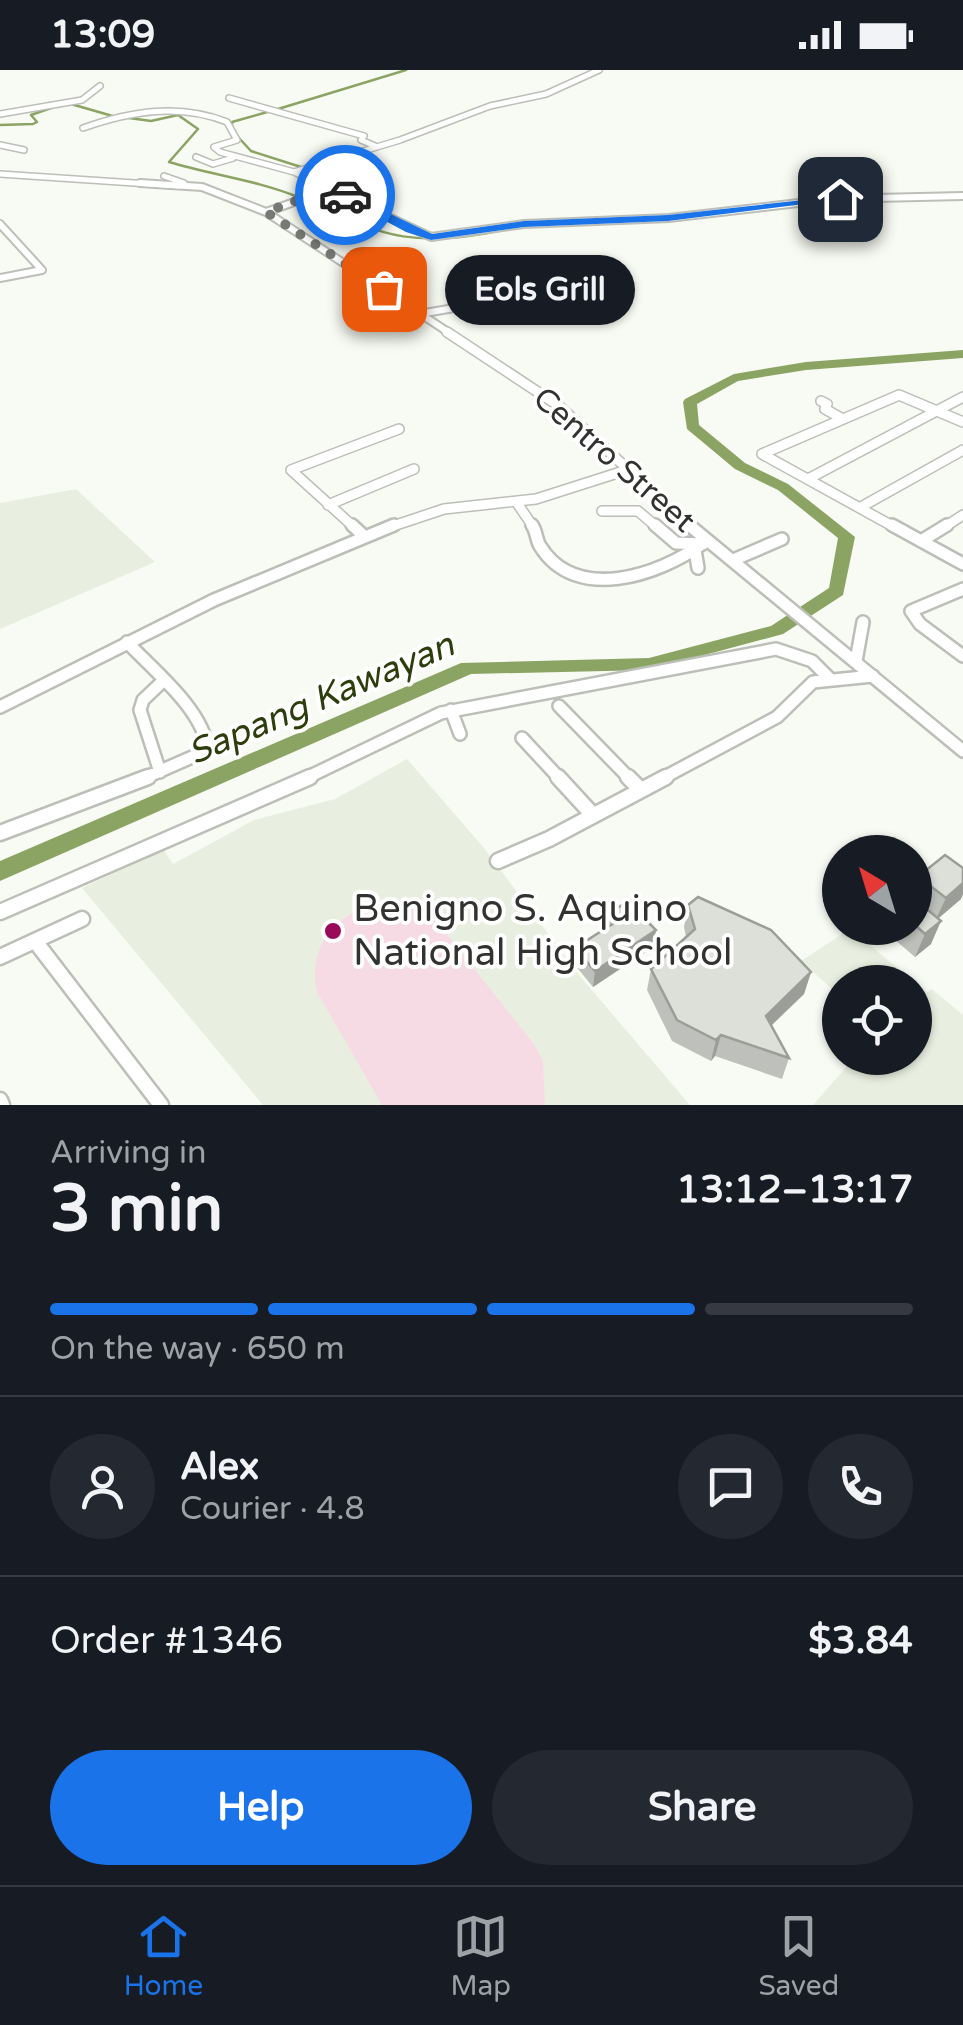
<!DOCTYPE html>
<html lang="en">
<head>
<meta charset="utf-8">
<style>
	:root { --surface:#171b24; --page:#242831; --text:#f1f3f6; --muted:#9ea1a6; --line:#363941; --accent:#1a73e8 }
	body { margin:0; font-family:"Varela Round",sans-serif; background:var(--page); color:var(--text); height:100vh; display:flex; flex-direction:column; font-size:38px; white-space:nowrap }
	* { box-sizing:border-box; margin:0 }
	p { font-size:32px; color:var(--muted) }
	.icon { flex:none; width:55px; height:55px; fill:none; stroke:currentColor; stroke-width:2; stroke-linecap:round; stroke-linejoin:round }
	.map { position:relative; height:1035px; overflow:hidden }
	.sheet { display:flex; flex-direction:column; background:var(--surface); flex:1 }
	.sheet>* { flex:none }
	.needle { width:65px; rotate:322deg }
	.buttons { position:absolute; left:822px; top:765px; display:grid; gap:20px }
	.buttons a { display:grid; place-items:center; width:110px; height:110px; border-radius:50%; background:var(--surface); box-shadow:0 2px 8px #0004; font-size:50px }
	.pin { position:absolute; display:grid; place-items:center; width:85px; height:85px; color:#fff; margin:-42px; border-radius:20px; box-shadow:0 5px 15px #0006 }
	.courier { position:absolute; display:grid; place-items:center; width:100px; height:100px; margin:-50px; border:8px solid #1a73e8; border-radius:50%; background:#fff; color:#222; box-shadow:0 2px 12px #0007 }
	.bubble { position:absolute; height:70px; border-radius:35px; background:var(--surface); box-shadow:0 2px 8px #0004; font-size:32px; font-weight:700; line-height:70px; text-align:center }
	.summary em { font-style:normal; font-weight:700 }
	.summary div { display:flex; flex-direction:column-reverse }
	.summary { display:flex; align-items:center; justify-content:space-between; height:170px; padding:0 50px }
	h1 { font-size:65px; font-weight:700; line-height:75px }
	.bar { display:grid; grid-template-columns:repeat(4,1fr); gap:15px 10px; align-content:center; height:120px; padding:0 50px }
	.bar i { height:12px; border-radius:8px; background:var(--line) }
	.bar .selected { background:var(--accent) }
	.bar p { grid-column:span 4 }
	.line { display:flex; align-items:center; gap:25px; padding:0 50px; border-top:2px solid var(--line) }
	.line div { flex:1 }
	.round { display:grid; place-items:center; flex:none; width:105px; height:105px; border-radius:52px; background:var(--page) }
	.primary-button { display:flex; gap:20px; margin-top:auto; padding:20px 50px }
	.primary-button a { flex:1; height:115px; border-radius:60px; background:var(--accent); color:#fff; font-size:40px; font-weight:700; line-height:115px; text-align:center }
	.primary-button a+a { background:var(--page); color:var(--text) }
	.status { display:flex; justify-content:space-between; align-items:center; height:70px; padding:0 50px; background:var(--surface); direction:ltr }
	.status svg { height:28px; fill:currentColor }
	.menu { display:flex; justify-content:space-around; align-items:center; height:140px; border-top:2px solid var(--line); background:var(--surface); font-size:28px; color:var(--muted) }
	.menu a { display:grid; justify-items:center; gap:5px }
	.menu .selected { color:var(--accent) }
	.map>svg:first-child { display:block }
</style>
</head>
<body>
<div class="status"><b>13:09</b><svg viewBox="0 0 49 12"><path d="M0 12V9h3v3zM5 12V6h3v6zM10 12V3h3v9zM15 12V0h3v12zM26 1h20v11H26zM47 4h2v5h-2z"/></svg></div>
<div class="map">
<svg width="963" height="1035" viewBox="0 0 963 1035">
	<rect width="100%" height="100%" fill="#f8fbf3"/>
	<path fill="#e9efe0" d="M76 419 155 492 0 559V433Z
		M407 689 484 778 579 905 690 1035H263L82 818 164 780 173 794 254 750 335 729Z
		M850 859 915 912H840V926L801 891Z
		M915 913 927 922 932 919 963 945V1035H813L854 988H915Z"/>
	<path fill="#f7dbe4" d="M386 833 405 835 433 847 534 974 543 991 545 1035H382L317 922C306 874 339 838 386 833Z"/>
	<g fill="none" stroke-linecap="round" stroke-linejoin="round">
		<path stroke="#8ba463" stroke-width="2.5" d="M71 34 116 47
			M278 39 406 0
			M129 48 151 51 178 45 198 59 169 92C212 105 256 110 298 127
			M0 55 33 54 37 52 31 45 54 37
			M232 57V52L271 41
			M239 68 251 81 301 97
			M311 130C381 170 423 177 503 160
			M740 143 772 139"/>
		<path fill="#8ba463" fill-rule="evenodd" d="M963 280V288L806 300 738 311 697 334 699 355 745 393 788 414 855 467 843 525 783 564 649 600 471 604 0 811V791L461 593 649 588 771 556 829 518 838 468 778 420 735 399 687 359 683 332 685 329 734 304 806 292Z"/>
		<defs>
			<path id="minor-far4" d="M229 28 364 66 361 70 375 76
				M0 44 82 30 100 16
				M83 58C131 41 179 33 227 52L237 70 214 77 220 82 294 102 400 70 490 36 546 24 599 0
				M0 75 24 80
				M196 87 213 94 233 88
				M294 102 322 116
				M0 104 179 116
				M164 106 184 113"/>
			<path id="minor-far3" d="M140 113 202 117 266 142 451 264
				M317 113 431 167 524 154 669 148 832 129 963 126
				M266 142 331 119
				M0 154 42 200 0 208
				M419 244 495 231
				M358 249 407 235"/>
			<path id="minor-far2" d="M447 262 559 336 692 458
				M821 331 827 334 825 339 841 348
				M808 409 963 327
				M517 433 534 458
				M328 435 414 399
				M861 437 963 380
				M602 441H638L658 458
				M355 458 291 400 399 359
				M387 458 444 439 536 429 627 400
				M896 458 762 384 899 325 963 352
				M943 458 963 445"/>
			<path id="minor-far1" d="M352 455 365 467
				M532 455C537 462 536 470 540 476 576 534 659 505 702 474
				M655 455 676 473 703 474
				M689 455 963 681
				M892 455 963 494
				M921 471 947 455
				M695 480 698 498
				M733 490 782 469
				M963 519 911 541 920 554 963 586
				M127 572C154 601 203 639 208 680L142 709
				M856 591 863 552
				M559 636 630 709
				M0 637 214 530 394 455
				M451 640 460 664
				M522 668 560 709
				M160 702 140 640 143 630 162 612
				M304 709 441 643 776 579 812 591 830 609
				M661 709 777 647 813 612 873 606"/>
			<path id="minor" d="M558 707 592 744
				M628 707 639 718
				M0 763 148 707
				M498 791 549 769 666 707
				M0 842 310 707
				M35 871 161 1035
				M0 887 82 849
				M0 1030 2 1035"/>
		</defs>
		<use href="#minor-far4" stroke="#bcbfb8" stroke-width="8"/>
		<use href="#minor-far3" stroke="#bcbfb8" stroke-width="10"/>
		<use href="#minor-far2" stroke="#bcbfb8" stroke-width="12"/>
		<use href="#minor-far1" stroke="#bcbfb8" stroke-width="16"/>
		<use href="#minor" stroke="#bcbfb8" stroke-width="19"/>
		<use href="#minor-far4" stroke="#fff" stroke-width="5"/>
		<use href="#minor-far3" stroke="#fff" stroke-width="6"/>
		<use href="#minor-far2" stroke="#fff" stroke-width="9"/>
		<use href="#minor-far1" stroke="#fff" stroke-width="11"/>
		<use href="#minor" stroke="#fff" stroke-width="14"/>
	</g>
	<path fill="#bec1bb" d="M915 809 961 829 939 848 931 874 915 887 881 858H915Z
		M688 835 811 902 804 924 771 956 789 988 782 1009 715 986 711 991 672 971 647 920 651 899 686 867 684 857Z
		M607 845 646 850 656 860 653 877 593 917 574 894 575 878 605 859Z"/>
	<path fill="#9b9d98" d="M963 813V824L961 829 935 851 946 828Z
		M928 814 918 837 915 840V825Z
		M941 851 931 874 915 887 925 864Z
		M656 860 653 877 593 917 595 901Z
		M811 902 804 924 759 967 766 946Z
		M721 965 715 986 711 991 716 970Z"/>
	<path fill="#dde0d9" stroke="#9b9d98" stroke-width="2.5" d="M945 785 963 798V813L946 828 928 814 915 825V809Z
		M634 827 648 841 641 845 656 860 595 901 575 878 614 853 607 845Z
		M698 827 771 860 811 902 766 946 789 988 721 965 716 970 677 950 651 899 695 859 688 835Z
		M915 829 941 851 925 864 915 855Z"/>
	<path fill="#1a73e8" d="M345 122 432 164 524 151 668 145 840 126 844 129 668 151 524 157 431 170 406 162 341 127Z"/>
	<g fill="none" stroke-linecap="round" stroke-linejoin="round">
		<path stroke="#777974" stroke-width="10" stroke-dasharray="0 18" d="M345 125 331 118 266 142 384 219"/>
	</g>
	<circle fill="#9b0a5a" stroke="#fff" stroke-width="4" cx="333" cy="861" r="10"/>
	<g text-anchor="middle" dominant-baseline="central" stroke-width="8" stroke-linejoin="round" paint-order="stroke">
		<g font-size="32" fill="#323330" stroke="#fff">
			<text transform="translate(614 390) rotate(41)">Centro Street</text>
		</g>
		<g font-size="35" font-style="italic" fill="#2d3d0c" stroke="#fff">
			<text transform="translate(321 629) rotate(-23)">Sapang Kawayan</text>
		</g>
		<g font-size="38" fill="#323330" stroke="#fff" text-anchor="start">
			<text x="353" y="839">Benigno S. Aquino<tspan x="353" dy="44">National High School</tspan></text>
		</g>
	</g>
</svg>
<div class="buttons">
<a><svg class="needle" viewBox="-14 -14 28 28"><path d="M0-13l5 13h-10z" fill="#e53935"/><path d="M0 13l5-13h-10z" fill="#9ea1a6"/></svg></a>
<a><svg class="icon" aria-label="locate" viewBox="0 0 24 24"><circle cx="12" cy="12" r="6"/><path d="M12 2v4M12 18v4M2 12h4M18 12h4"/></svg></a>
</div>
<div class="pin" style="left:384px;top:219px;background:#ea580c"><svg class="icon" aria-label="bag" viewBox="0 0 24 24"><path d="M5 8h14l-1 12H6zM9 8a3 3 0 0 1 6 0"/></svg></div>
<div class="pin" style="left:840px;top:129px;background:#1f2937"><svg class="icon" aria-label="home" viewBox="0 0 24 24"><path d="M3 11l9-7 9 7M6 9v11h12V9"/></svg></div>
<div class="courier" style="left:345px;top:125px"><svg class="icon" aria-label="car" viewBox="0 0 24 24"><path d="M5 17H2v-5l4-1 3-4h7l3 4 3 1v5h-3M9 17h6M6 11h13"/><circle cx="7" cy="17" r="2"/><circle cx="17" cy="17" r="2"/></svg></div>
<div class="bubble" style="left:445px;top:185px;width:190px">Eols Grill</div>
</div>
<section class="sheet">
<div class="summary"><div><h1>3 min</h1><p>Arriving in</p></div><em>13:12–13:17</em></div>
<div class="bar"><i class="selected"></i><i class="selected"></i><i class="selected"></i><i></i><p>On the way · 650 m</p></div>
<div class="line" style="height:180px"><a class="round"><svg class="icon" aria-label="person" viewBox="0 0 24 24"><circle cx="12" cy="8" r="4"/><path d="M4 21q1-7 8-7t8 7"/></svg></a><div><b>Alex</b><p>Courier · 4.8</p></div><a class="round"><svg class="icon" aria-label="chat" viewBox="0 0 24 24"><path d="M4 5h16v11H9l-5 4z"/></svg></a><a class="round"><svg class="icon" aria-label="phone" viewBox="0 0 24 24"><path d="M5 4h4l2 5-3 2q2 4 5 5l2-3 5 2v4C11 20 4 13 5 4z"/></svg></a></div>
<div class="line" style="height:130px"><div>Order #1346</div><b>$3.84</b></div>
<div class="primary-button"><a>Help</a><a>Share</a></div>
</section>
<nav class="menu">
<a class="selected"><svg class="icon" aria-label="home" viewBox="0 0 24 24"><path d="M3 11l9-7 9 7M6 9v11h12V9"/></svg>Home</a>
<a><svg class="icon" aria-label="map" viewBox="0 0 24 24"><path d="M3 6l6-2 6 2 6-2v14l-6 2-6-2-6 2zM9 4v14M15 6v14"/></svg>Map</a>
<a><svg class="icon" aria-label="saved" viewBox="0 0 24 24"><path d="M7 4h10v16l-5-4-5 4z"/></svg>Saved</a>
</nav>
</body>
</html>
